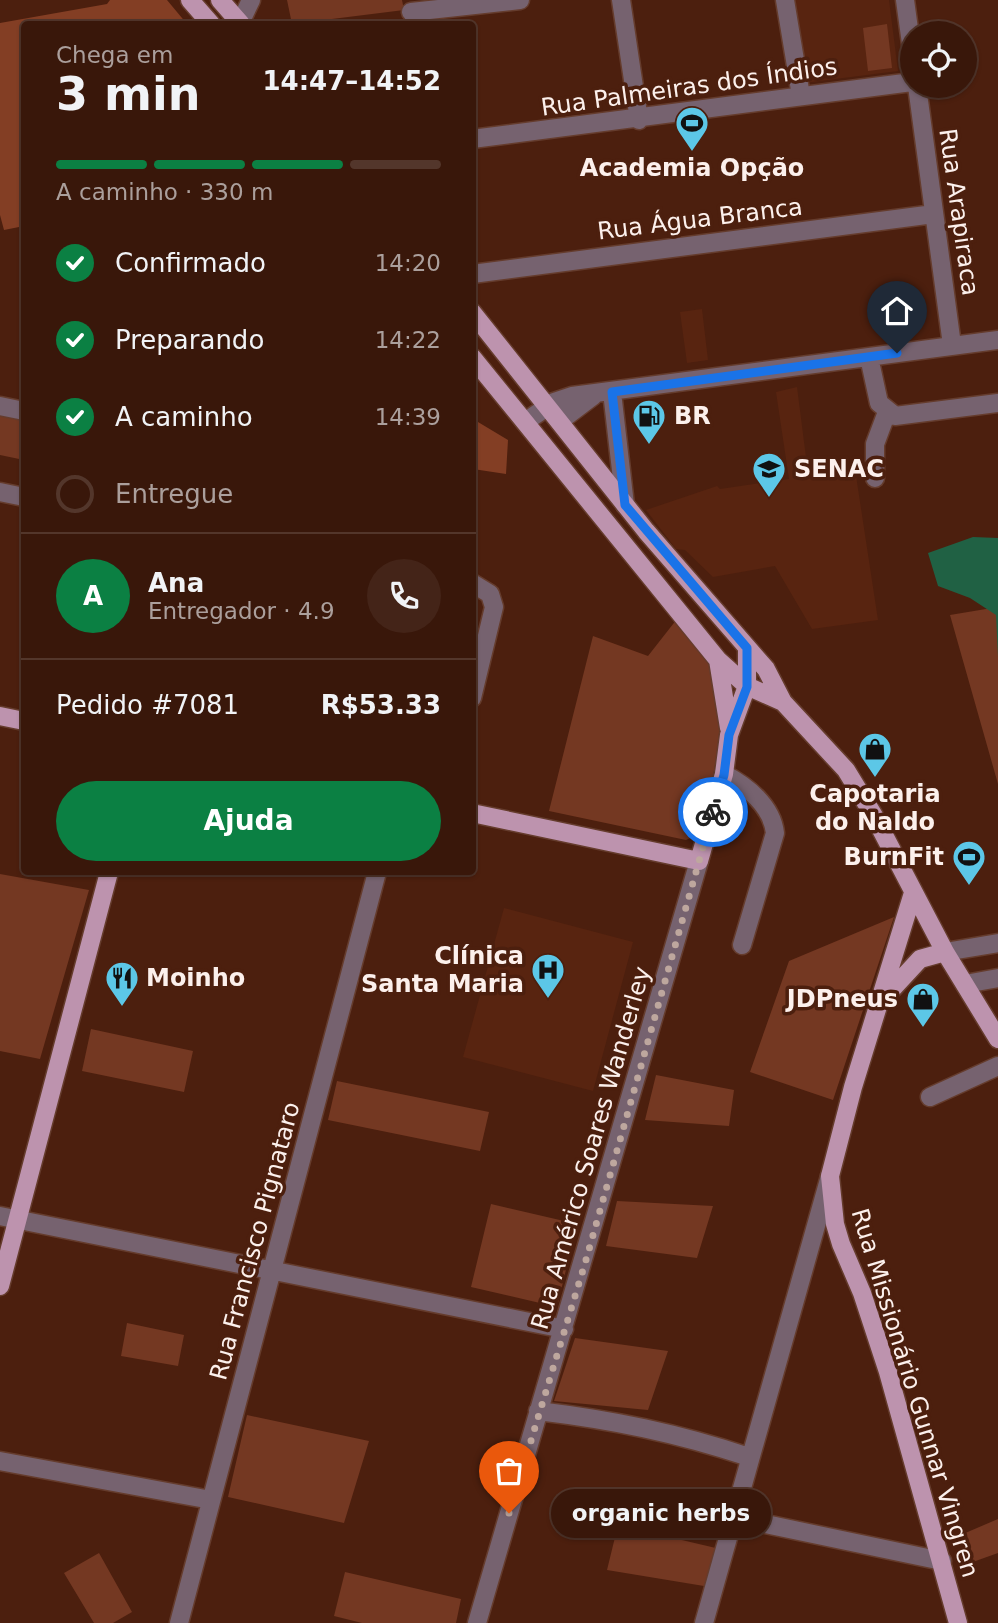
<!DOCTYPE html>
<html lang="pt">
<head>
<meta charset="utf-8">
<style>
	:root { --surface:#39170a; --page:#442418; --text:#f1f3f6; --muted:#ab9f9c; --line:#53362b; --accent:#0b8043 }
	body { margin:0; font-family:"DejaVu Sans",sans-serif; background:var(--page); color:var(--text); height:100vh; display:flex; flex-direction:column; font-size:26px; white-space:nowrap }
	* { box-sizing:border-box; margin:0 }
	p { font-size:23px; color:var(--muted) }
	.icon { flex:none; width:38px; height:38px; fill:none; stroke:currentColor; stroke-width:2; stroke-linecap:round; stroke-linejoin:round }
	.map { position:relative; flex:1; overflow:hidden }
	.drawer { position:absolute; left:21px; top:21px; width:455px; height:854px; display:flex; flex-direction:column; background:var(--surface); border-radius:7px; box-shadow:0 2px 5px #0004,0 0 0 2px var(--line) }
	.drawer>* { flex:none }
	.buttons { position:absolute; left:900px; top:21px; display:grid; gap:14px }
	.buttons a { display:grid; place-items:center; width:77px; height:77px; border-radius:50%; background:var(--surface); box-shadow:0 2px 5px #0004,0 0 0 2px var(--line); font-size:35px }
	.pin { position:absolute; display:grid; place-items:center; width:60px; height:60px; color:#fff; margin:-72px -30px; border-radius:50% 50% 50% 0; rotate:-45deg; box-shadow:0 0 7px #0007 }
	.pin .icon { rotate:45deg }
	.courier { position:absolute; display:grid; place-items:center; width:70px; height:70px; margin:-35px; border:5px solid #1a73e8; border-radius:50%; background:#fff; color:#222; box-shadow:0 2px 9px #0007 }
	.bubble { position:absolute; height:49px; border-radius:24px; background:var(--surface); box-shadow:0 2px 5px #0004,0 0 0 2px var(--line); font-size:23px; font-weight:700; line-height:49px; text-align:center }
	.headline em { font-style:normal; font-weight:700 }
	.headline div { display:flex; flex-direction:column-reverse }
	.headline { display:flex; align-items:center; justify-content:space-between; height:119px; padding:0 35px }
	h1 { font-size:46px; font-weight:700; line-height:52px }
	.bar { display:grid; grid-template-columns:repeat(4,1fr); gap:10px 7px; align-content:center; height:84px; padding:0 35px }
	.bar i { height:9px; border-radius:5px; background:var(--line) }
	.bar .active { background:var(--accent) }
	.bar p { grid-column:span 4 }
	.line { display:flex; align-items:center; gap:18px; padding:0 35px; border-top:2px solid var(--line) }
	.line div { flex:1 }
	.round { display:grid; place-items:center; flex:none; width:74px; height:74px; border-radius:37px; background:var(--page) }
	ol { padding:0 35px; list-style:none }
	li { display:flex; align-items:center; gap:21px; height:77px }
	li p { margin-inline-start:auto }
	li .icon { padding:7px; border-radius:50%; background:var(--accent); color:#fff; stroke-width:4 }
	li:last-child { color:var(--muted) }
	li i { width:38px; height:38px; border:4px solid var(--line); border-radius:50% }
	.action { display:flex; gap:14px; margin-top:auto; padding:14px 35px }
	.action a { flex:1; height:80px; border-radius:42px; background:var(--accent); color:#fff; font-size:28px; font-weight:700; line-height:80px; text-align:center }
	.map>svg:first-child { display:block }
</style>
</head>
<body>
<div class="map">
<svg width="998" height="1623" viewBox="0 0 998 1623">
	<rect width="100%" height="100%" fill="#4c1f0e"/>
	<path fill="#582410" d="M794 0H889L898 71 804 83Z
		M702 309 708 360 687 363 680 312Z
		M797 387 808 473 855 469 878 620 812 629 775 566 713 577 685 550 676 549 646 510 717 486 720 489 789 479 776 392Z
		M504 908 633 942 593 1091 463 1057Z"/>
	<path fill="#743822" d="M287 0H402L404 10 292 24Z
		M887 24 892 68 868 71 863 28Z
		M0 411 24 416V460L0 455Z
		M998 607V784L950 615Z
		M677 619C687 632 708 651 713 667 729 723 713 780 699 834L686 840 549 811 593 636 648 656Z
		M0 874 89 890 40 1059 0 1051Z
		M894 917 833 1100 750 1072 789 961Z
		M91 1029 193 1051 184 1092 82 1071Z
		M656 1075 734 1090 729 1126 645 1120Z
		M337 1081 489 1112 480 1151 328 1120Z
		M617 1201 713 1206 697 1258 606 1246Z
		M491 1204 577 1224 557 1307 471 1287Z
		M127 1323 184 1335 178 1366 121 1356Z
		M575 1338 668 1351 648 1410 554 1401Z
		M247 1415 369 1441 344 1523 228 1497Z
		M998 1519V1553L970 1563 963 1534Z
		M618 1525 720 1549 710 1587 607 1570Z
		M99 1553 132 1612 113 1623H94L64 1573Z
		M345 1572 461 1599 456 1623H362L334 1616Z"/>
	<path fill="#833e24" d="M110 0H167L187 24H24V226L4 230 0 215V23L107 4Z
		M473 419 508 440 506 474 473 469Z"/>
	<path fill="#206144" d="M973 537 998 538V657L996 615 970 598 938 586 928 553Z"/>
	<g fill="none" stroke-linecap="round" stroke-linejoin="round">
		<defs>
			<path id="minor" d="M621 0 639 120
				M785 0 801 96
				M905 0 912 51
				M411 12 520 0
				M240 23 251 0
				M917 86 952 345
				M472 139 912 82
				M472 274 934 214
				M869 357 879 403 895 416 998 403
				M612 392 625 505
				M0 406 24 411
				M560 421 593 396
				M525 422 554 402 572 396 998 340
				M875 478V444L887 412
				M0 492 24 497
				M472 583 490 594 494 607 472 698
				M724 774C747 786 772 806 775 833L742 945
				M945 952 998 943
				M965 984 998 978
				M930 1097 998 1066
				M0 1216 564 1329
				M538 1411C613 1420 677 1433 749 1457
				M0 1461 211 1500
				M732 1517 942 1561
				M179 1623 377 872
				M477 1623C553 1370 627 1116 699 861
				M704 1623 830 1176"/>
			<path id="major" d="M190 0 211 24
				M220 0 241 24
				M472 312 646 531 766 669 783 702 846 770 874 816 945 952 998 1039
				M472 357 718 660 747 686 783 702
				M718 660 729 728
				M0 716 24 721
				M472 813 699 861 724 774 729 735 747 686V648
				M913 893 853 1087 830 1176 835 1224 841 1244 862 1293 888 1372 958 1623
				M883 999 920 959 945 952
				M0 1286 109 872"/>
		</defs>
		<use href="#minor" stroke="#653c2d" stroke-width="21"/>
		<use href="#major" stroke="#653c2d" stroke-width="21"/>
		<use href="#minor" stroke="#76626f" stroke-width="18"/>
		<use href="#major" stroke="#bd93ae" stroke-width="18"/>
	</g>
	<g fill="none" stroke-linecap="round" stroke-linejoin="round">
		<path stroke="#bea79e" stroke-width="7" stroke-dasharray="0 12.6" d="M509 1513 586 1260 713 812"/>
		<path stroke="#1a73e8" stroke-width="9" d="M713 812 724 775 729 735 747 687V648L625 505 612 392 897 353"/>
	</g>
	<defs>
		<symbol id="stadium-pin" viewBox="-11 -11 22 30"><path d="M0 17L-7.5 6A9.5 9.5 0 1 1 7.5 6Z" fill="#5cc7e7" stroke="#4c1f0e"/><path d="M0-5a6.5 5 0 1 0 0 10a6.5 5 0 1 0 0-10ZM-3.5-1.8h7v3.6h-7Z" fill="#111"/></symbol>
		<symbol id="fuel-pin" viewBox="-11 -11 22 30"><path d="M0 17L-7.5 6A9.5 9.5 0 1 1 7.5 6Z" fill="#5cc7e7" stroke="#4c1f0e"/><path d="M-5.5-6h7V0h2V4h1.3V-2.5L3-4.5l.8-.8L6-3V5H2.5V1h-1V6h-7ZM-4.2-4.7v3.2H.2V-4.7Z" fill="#111"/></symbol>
		<symbol id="university-pin" viewBox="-11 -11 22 30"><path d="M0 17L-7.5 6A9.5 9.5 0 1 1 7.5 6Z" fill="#5cc7e7" stroke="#4c1f0e"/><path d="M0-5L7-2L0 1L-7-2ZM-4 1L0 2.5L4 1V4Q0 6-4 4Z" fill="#111"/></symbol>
		<symbol id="shop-pin" viewBox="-11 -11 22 30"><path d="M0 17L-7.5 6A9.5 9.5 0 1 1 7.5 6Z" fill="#5cc7e7" stroke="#4c1f0e"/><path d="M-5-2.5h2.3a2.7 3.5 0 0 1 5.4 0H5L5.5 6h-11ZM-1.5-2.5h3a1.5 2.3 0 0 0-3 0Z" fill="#111"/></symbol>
		<symbol id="hospital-pin" viewBox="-11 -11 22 30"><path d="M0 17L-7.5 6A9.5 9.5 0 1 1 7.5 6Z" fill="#5cc7e7" stroke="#4c1f0e"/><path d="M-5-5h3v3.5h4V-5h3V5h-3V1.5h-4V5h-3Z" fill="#111"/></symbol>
		<symbol id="restaurant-pin" viewBox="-11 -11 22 30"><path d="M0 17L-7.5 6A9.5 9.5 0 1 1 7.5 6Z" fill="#5cc7e7" stroke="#4c1f0e"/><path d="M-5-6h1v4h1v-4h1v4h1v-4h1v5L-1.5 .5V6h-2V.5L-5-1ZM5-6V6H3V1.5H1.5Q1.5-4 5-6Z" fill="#111"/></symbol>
	</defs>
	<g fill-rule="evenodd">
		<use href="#stadium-pin" x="673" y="104" width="38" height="52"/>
		<use href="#fuel-pin" x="630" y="397" width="38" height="52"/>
		<use href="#university-pin" x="750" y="450" width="38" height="52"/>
		<use href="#shop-pin" x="856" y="730" width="38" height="52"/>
		<use href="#stadium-pin" x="950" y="838" width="38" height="52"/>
		<use href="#hospital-pin" x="529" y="951" width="38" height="52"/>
		<use href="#restaurant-pin" x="103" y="959" width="38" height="52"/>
		<use href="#shop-pin" x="904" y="980" width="38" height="52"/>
	</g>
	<g text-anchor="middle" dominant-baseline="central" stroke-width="7" stroke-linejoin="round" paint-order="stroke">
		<g font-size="24" fill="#fcf0ec" stroke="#4c1f0e">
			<text transform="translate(689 87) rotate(-8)">Rua Palmeiras dos Índios</text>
			<text transform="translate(959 212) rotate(82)">Rua Arapiraca</text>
			<text transform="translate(700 219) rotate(-7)">Rua Água Branca</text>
			<text transform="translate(591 1148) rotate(-74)">Rua Américo Soares Wanderley</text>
			<text transform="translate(255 1241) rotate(-75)">Rua Francisco Pignataro</text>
			<text transform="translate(915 1393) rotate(73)">Rua Missionário Gunnar Vingren</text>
		</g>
		<g font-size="24" font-weight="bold" fill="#fcf0ec" stroke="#4c1f0e" text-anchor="start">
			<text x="692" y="168" text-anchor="middle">Academia Opção</text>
			<text x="674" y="416">BR</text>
			<text x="794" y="469">SENAC</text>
			<text x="875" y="794" text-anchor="middle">Capotaria<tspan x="875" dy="28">do Naldo</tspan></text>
			<text x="944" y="857" text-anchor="end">BurnFit</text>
			<text x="524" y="956" text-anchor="end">Clínica<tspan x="524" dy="28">Santa Maria</tspan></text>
			<text x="146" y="978">Moinho</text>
			<text x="898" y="999" text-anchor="end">JDPneus</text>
		</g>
	</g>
</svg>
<div class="buttons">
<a><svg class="icon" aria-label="locate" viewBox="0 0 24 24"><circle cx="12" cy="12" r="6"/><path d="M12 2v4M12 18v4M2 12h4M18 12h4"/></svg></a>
</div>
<div class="pin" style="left:509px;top:1513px;background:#ea580c"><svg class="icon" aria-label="bag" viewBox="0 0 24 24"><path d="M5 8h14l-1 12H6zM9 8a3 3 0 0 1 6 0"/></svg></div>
<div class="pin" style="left:897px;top:353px;background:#1f2937"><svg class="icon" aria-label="home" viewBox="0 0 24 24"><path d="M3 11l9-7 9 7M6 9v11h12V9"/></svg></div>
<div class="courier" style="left:713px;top:812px"><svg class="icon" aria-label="bike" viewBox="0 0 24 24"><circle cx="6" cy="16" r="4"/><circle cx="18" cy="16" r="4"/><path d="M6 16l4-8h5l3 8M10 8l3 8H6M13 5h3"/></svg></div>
<div class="bubble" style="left:551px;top:1489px;width:220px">organic herbs</div>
<section class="drawer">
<div class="headline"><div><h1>3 min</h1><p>Chega em</p></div><em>14:47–14:52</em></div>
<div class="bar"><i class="active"></i><i class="active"></i><i class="active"></i><i></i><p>A caminho · 330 m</p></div>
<ol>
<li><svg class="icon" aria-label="check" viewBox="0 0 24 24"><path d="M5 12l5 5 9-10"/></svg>Confirmado<p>14:20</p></li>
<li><svg class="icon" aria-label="check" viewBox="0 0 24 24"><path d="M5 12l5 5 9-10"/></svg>Preparando<p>14:22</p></li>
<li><svg class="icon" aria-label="check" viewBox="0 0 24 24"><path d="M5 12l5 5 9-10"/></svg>A caminho<p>14:39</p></li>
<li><i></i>Entregue</li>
</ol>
<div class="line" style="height:126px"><b class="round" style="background:var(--accent);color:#fff">A</b><div><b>Ana</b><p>Entregador · 4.9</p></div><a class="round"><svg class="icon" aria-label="phone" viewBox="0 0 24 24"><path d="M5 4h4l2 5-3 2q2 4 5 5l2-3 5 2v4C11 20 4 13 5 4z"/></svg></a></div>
<div class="line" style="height:91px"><div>Pedido #7081</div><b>R$53.33</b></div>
<div class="action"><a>Ajuda</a></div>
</section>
</div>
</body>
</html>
